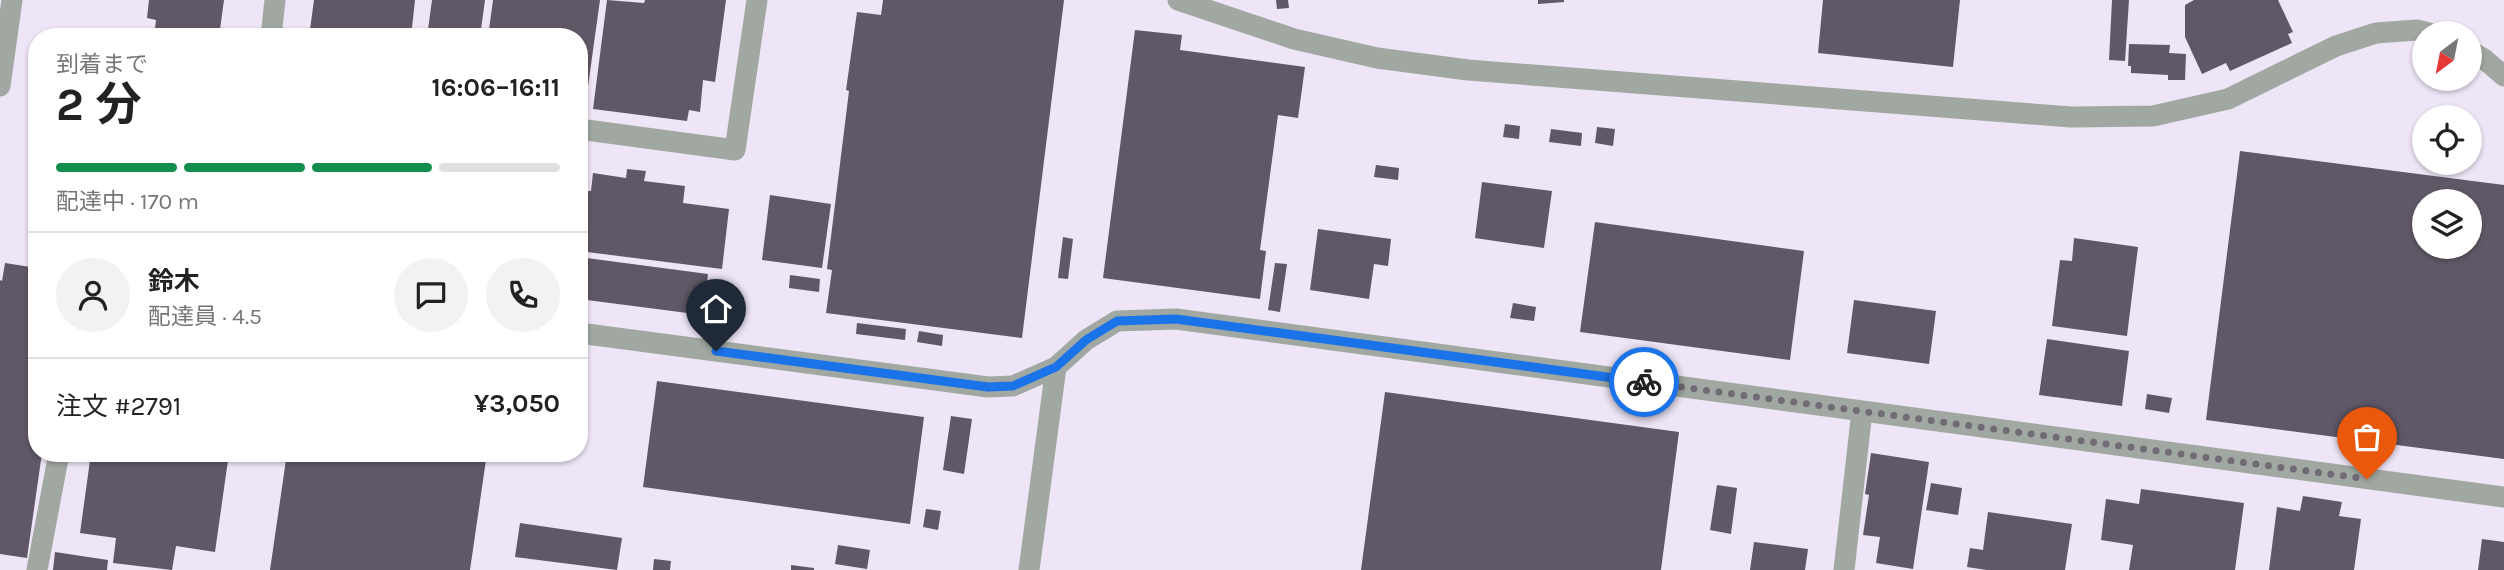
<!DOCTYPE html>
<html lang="ja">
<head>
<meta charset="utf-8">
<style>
	:root { --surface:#fff; --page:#f2f2f2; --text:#222; --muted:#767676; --line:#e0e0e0; --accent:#118e4b }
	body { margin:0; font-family:Karla,"Noto Sans JP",sans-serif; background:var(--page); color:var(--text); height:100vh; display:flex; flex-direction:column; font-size:26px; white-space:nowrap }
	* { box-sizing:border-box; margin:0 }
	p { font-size:23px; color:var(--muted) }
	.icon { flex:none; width:38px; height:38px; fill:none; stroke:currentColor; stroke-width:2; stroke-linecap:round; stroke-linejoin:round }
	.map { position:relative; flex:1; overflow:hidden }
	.side { position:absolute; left:28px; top:28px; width:560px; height:434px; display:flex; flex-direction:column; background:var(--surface); border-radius:28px; box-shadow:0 2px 5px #0004 }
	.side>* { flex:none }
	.needle { width:46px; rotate:212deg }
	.fabs { position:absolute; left:2412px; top:21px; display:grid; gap:14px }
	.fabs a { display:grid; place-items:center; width:70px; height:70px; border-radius:50%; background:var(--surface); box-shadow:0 2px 5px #0004; font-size:35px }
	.pin { position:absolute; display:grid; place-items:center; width:60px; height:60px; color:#fff; margin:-72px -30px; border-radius:50% 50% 50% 0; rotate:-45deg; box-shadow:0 0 7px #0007 }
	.pin .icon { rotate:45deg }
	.courier { position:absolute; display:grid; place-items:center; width:70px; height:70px; margin:-35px; border:5px solid #1a73e8; border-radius:50%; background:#fff; color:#222; box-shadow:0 2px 9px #0007 }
	.headline em { font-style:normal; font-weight:700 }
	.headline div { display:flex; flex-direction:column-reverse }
	.headline { display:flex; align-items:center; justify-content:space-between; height:119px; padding:0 28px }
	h1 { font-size:46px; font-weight:700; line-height:52px }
	.bar { display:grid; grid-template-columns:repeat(4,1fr); gap:10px 7px; align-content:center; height:84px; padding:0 28px }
	.bar i { height:9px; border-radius:5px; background:var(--line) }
	.bar .on { background:var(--accent) }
	.bar p { grid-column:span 4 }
	.line { display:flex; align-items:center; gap:18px; padding:0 28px; border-top:2px solid var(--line) }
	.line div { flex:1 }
	.round { display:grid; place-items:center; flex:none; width:74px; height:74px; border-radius:37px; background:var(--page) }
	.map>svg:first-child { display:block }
</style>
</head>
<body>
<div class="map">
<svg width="2504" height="570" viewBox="0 0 2504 570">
	<rect width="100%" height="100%" fill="#eee5f6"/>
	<path fill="#605866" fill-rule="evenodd" d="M149 0H224L219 37H154L156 20 147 18Z
		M314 0H415L411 37H309Z
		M432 0H485L480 37H427Z
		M493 0H600L584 115 579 114V37H488Z
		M607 0 644 3 645 0H726L715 82 703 80 700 112 689 110 687 121 593 109Z
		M883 0H1064L1022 338 826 313 832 270 827 269 849 91 846 90 857 12 881 15Z
		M1276 0H1288L1289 8 1277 9Z
		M1538 0H1564V2L1538 4Z
		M1823 0H1960L1953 67 1818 53Z
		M2112 0H2129L2125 61 2109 60Z
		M2194 0H2278L2293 32 2288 34 2292 43 2230 71 2226 63 2202 74 2185 37V5Z
		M1135 30 1182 35 1180 50 1305 67 1298 118 1278 115 1260 250 1266 251 1260 299 1103 278Z
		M2129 44 2170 45 2169 53 2186 54 2185 80H2168V75L2131 73V66H2128Z
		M1505 124 1520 126 1519 139 1503 137Z
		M1597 127 1615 129 1613 146 1595 143Z
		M1551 129 1582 133 1581 146 1549 142Z
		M2240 151 2504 185V459L2206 420ZM2424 201H2469V247H2424Z
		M1376 165 1399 168 1398 180 1374 177Z
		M627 169 646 171 644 181 685 186 683 203 729 209 722 269 579 251V190L591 191 593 173 626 178Z
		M1482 182 1552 191 1544 248 1475 238Z
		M770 195 831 204 822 268 762 260Z
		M1595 222 1804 251 1790 360 1580 332Z
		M1318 229 1391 239 1388 266 1374 264 1369 299 1310 290Z
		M1063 237 1073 239 1068 279 1058 278Z
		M2074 238 2138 247 2127 336 2052 326 2060 260 2072 261Z
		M579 257 708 274 703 315 579 299Z
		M5 263 37 268V453H42L27 558 0 554V280L2 281Z
		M1275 263 1287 264 1280 312 1268 310Z
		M790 275 820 279 819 292 789 288Z
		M1854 300 1936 311 1929 364 1847 353Z
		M1513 303 1536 307 1534 321 1510 318Z
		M857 323 906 329 905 340 856 334Z
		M919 331 943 335 942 346 917 342Z
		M2047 339 2129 351 2122 406 2039 395Z
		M657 381 924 417 910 524 643 487Z
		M1385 392 1679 432 1661 570H1361Z
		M2147 394 2172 398 2169 413 2145 409Z
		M951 416 972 419 964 474 943 470Z
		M91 453H229L215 552 176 546 172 570 113 563 116 538 80 533Z
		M287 453H487L470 570H270Z
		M1871 453 1929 462 1913 569 1876 563 1880 537 1863 535 1869 495 1865 494Z
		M1931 483 1962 488 1958 515 1926 510Z
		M1717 485 1737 488 1731 534 1710 530Z
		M2141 489 2244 503 2235 570H2129L2133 545 2101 540 2106 499 2139 504Z
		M2303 496 2342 502 2339 516 2361 519 2354 570H2269L2277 507 2300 511Z
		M926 509 941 511 938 530 923 527Z
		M1988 512 2072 524 2065 570H1987L1967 567 1970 548 1983 550Z
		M520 523 622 538 617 570 515 557Z
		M2482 539 2504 542V570H2478Z
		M1754 542 1808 549 1805 570H1750Z
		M838 545 870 550 867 569 835 564Z
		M55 552 108 560 107 570H53Z
		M654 559 671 561 670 570H653Z
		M791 565 814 568V570H791Z"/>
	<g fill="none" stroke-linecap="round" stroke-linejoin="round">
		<path stroke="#a1a8a2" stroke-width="21" d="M1178 0 1294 39 1377 58 1468 70 2071 117 2153 116 2228 99 2336 46 2376 33 2417 30 2429 33
			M271 37 275 0
			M2469 50 2484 59 2504 76
			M0 86 12 0
			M579 129 735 150 757 0
			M579 333 988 387 1013 386 1056 367 1086 340 1117 321 1176 319 2504 497
			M37 570 59 453
			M1029 570 1056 367
			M1844 570 1862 411"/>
	</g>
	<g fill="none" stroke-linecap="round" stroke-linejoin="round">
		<path stroke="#716b76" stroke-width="7" stroke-dasharray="0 12.6" d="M1644 382 2367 479"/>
		<path stroke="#1a73e8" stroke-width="9" d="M716 351 988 387 1013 386 1056 367 1086 340 1117 321 1176 319 1644 382"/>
	</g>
</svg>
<div class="fabs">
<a><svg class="needle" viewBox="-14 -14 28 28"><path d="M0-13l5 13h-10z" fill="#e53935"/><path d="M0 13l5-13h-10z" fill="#767676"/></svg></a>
<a><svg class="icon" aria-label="locate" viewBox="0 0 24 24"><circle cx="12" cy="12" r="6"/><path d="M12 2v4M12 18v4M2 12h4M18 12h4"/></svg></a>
<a><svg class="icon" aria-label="layers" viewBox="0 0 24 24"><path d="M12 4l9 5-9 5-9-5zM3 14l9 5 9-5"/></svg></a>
</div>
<div class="pin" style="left:2367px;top:479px;background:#ea580c"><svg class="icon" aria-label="bag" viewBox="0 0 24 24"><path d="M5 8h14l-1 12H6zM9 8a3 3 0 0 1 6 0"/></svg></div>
<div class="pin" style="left:716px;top:351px;background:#1f2937"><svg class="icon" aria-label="home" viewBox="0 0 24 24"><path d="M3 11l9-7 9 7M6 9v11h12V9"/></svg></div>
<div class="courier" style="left:1644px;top:382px"><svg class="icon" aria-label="bike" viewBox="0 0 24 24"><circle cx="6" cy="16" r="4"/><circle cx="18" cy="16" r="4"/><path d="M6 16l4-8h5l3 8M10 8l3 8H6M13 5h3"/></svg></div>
<section class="side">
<div class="headline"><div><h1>2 分</h1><p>到着まで</p></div><em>16:06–16:11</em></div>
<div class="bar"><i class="on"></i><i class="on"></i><i class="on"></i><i></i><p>配達中 · 170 m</p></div>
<div class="line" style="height:126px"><a class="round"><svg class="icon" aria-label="person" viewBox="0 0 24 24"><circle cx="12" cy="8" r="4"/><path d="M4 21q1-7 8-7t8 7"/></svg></a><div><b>鈴木</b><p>配達員 · 4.5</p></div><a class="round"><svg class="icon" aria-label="chat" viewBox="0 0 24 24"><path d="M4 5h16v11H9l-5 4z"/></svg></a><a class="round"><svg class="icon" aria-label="phone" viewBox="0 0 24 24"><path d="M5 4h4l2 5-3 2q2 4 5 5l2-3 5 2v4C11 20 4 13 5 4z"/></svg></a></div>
<div class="line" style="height:91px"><div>注文 #2791</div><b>¥3,050</b></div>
</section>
</div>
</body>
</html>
